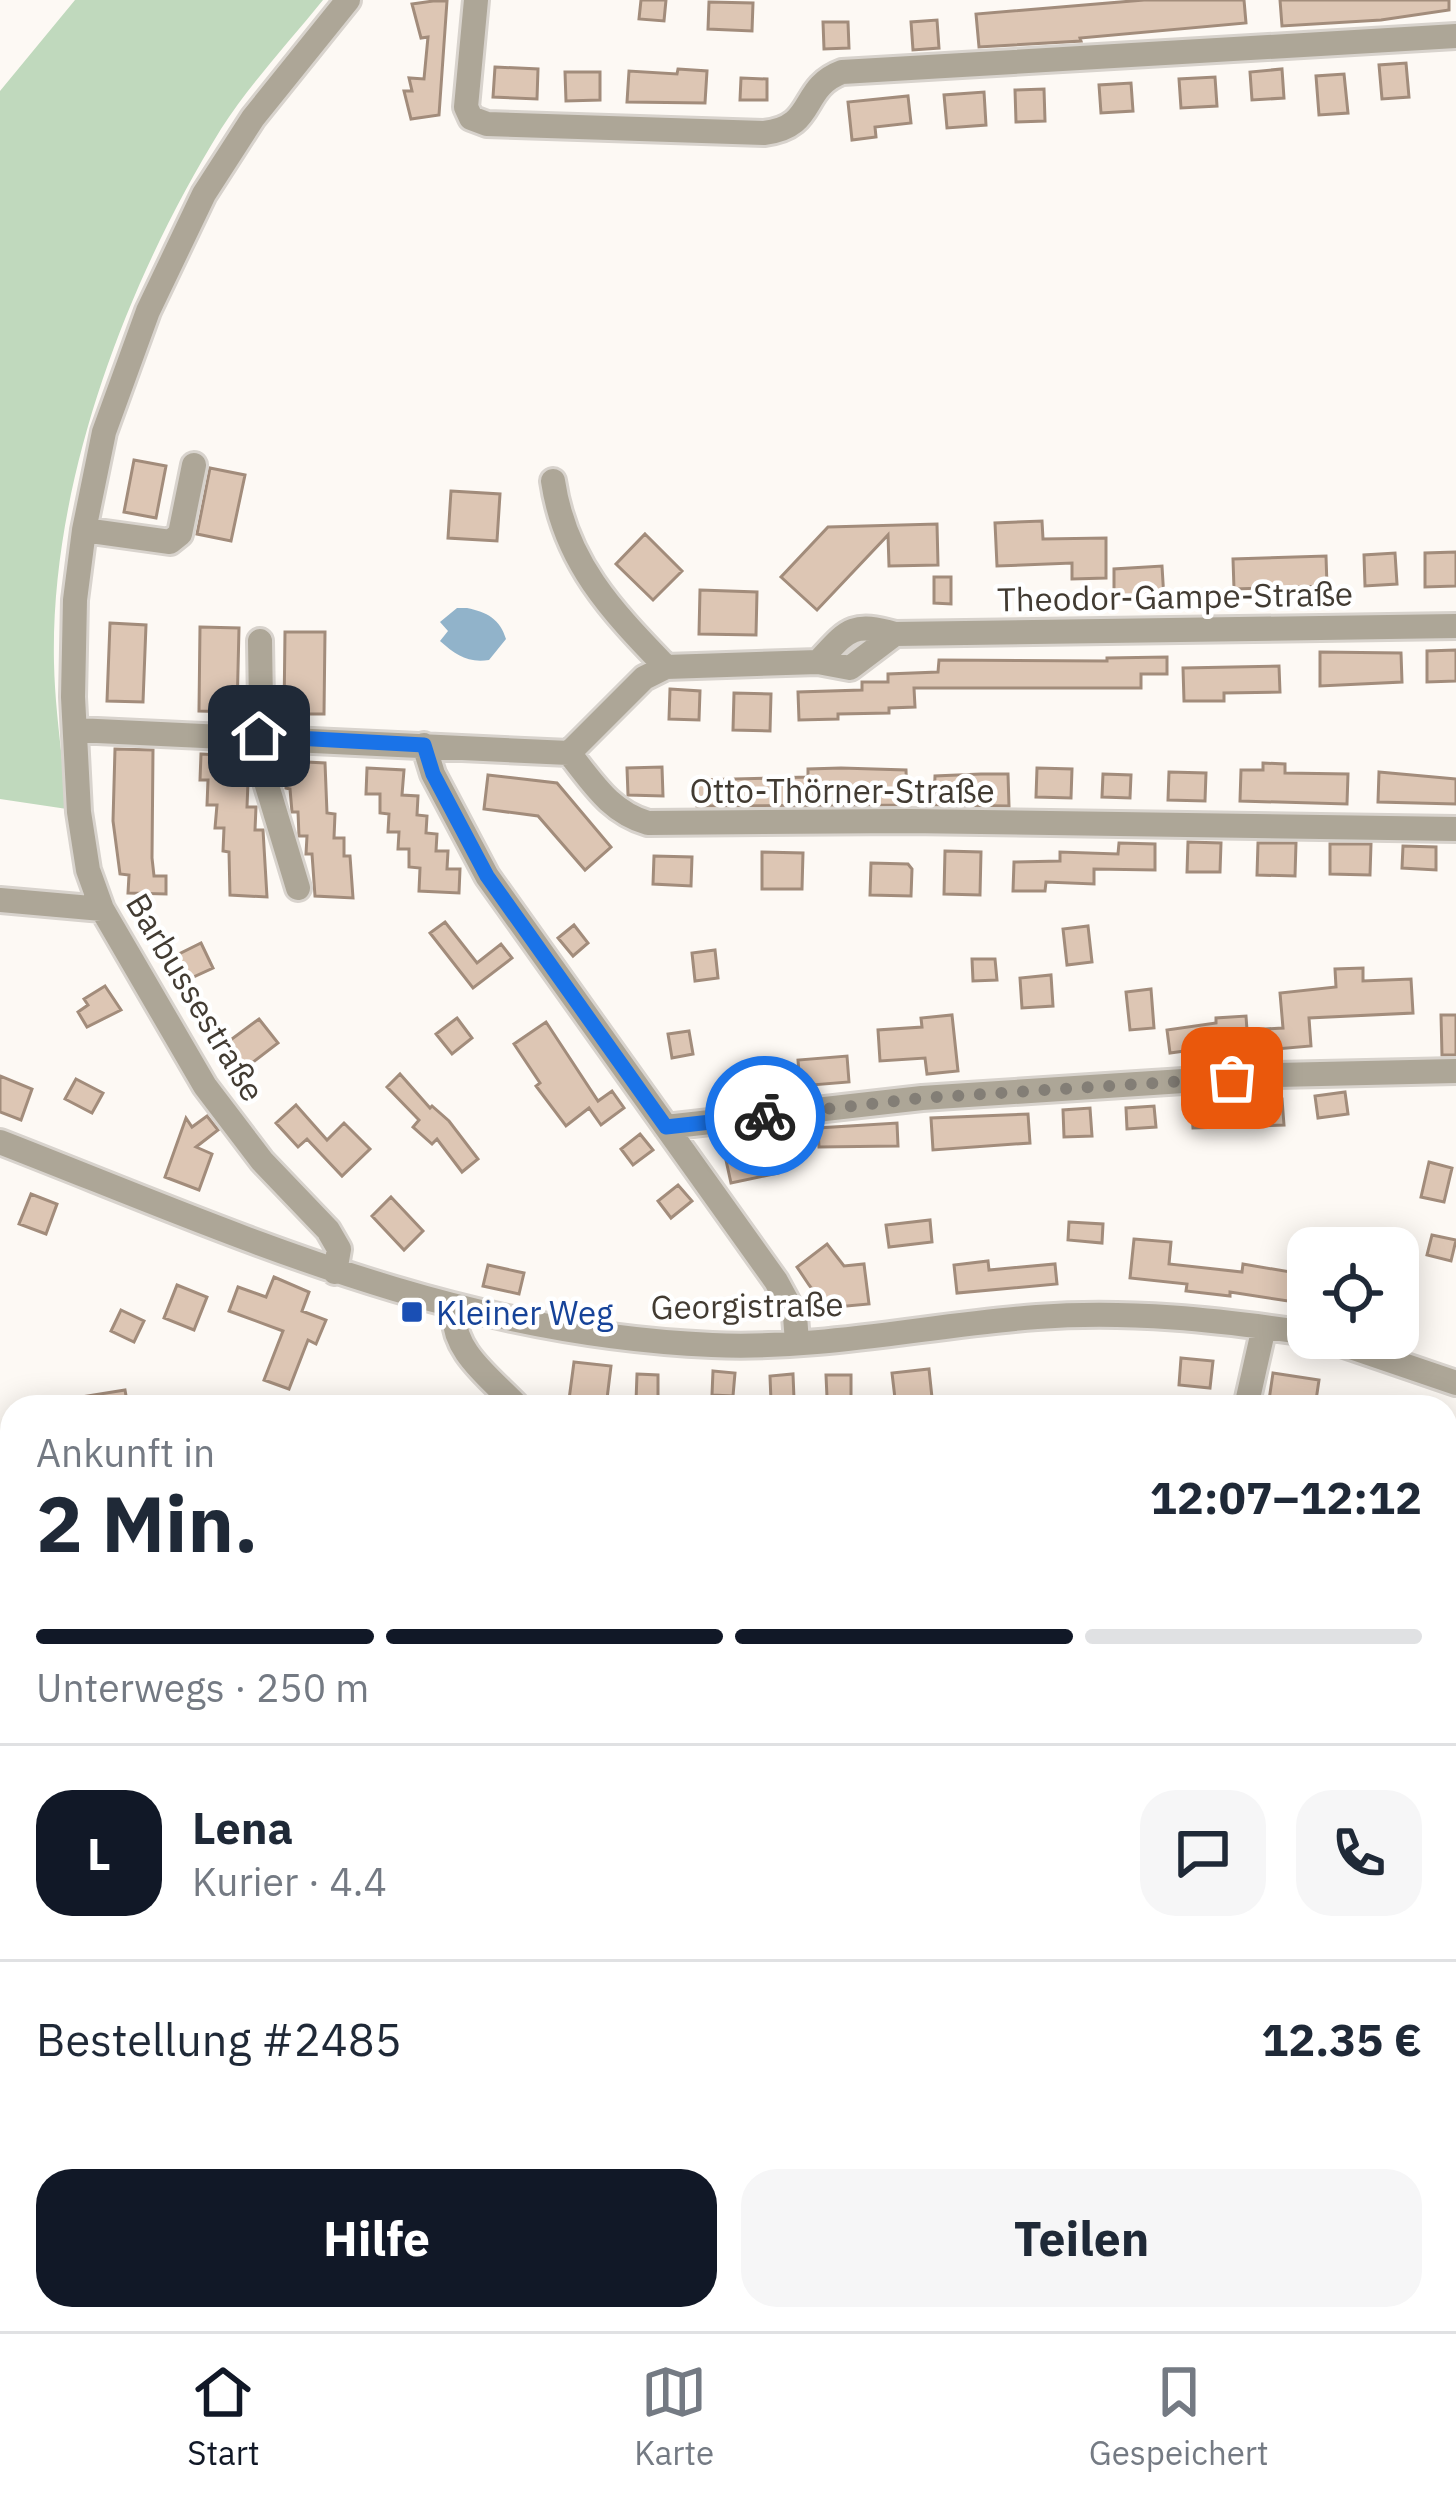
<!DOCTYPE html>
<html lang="de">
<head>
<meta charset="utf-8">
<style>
	:root { --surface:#fff; --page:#f6f6f7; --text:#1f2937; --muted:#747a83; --line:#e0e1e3; --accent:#111827 }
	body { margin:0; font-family:"IBM Plex Sans",sans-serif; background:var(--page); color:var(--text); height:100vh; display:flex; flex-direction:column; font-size:45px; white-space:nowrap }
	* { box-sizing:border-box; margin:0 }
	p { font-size:39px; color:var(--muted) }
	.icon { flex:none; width:66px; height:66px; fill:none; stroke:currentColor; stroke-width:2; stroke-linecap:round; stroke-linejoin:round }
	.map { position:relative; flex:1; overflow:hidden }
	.details { position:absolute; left:0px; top:1395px; width:1458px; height:936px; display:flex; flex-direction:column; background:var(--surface); border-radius:36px 36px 0 0; box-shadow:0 6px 30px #0003 }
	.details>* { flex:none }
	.controls { position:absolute; left:1287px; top:1227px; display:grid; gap:24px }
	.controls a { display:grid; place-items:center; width:132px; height:132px; border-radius:24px; background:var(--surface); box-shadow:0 6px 30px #0003; font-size:60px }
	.pin { position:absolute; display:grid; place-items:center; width:102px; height:102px; color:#fff; margin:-51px; border-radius:24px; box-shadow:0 6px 18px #0006 }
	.courier { position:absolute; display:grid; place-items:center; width:120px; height:120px; margin:-60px; border:9px solid #1a73e8; border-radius:50%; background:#fff; color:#222; box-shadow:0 3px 15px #0007 }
	.overview em { font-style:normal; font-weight:800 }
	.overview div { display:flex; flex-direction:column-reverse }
	.overview { display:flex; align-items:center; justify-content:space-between; height:204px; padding:0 36px }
	h1 { font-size:78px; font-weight:800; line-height:90px }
	.bar { display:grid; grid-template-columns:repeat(4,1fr); gap:18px 12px; align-content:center; height:144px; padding:0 36px }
	.bar i { height:15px; border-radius:9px; background:var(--line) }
	.bar .current { background:var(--accent) }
	.bar p { grid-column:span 4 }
	.line { display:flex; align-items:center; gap:30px; padding:0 36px; border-top:3px solid var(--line) }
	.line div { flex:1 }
	.round { display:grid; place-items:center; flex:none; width:126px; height:126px; border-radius:36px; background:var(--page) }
	.action { display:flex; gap:24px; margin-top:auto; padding:24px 36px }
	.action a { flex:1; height:138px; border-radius:36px; background:var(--accent); color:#fff; font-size:48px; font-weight:800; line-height:138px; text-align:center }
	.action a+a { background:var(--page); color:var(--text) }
	.menu { display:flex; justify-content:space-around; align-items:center; height:168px; border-top:3px solid var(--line); background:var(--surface); font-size:33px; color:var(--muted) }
	.menu a { display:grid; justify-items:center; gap:6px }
	.menu .current { color:var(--accent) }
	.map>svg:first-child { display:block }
</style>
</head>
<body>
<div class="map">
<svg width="1456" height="2331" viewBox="0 0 1456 2331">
	<rect width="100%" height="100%" fill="#fdf9f4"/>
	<path fill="#c0d9bd" d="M75 0H323C289 42 250 84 221 129 127 281 50 482 54 663 55 711 63 760 67 809L0 799V91Z
		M0 1982 12 1996V2319H441V2331H0Z"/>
	<path fill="#adc8a9" d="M0 1773 12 1780V1996L0 1982Z
		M441 2319H519L520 2331H441Z"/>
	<path fill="#91b3ca" d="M467 608C487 612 500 619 506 639L489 660C467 663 456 655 440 641L448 631 440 622 457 608Z"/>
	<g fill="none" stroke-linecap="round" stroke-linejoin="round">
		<path stroke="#91b3ca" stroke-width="6" d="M0 1630 12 1642
			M0 1810 12 1817
			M504 2319 505 2331"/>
	</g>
	<path fill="#ddc6b4" stroke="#a28c7b" stroke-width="3" d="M641 0H666L664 21 639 19Z
		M1144 0H1244L1246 23 1080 38 1081 41 979 47 976 14Z
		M1280 0H1449V10L1381 20 1282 26Z
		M433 1H447L439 115 411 119 404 91H412L409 78 424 79 428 37 421 38 412 4Z
		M709 2 753 3 752 31 708 29Z
		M937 20 939 48 913 50 911 22Z
		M823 22H848L849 48 824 49Z
		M1406 63 1409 97 1382 99 1379 65Z
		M495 67 538 69 537 99 493 97Z
		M678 69 707 71 705 103 627 102 629 71 677 74Z
		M1282 69 1284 98 1252 100 1250 72Z
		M565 72H600V100L566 101Z
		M1344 74 1348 113 1319 115 1316 76Z
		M1215 77 1217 106 1181 108 1179 79Z
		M741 78 767 79V100H740Z
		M1131 83 1133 111 1101 113 1099 85Z
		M1044 89 1045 121 1016 122 1015 90Z
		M984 92 986 125 947 128 944 95Z
		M908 96 911 123 875 127 876 137 852 140 848 102Z
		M134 460 166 466 156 518 124 512Z
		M210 468 245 475 231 541 197 534Z
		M451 491 500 494 497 541 448 538Z
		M1042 521 1043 539 1106 538V578L1072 579V563L997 566 995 523Z
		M937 524 938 565 889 566 888 535 817 610 781 577 828 527Z
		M645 534 682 571 653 600 616 564Z
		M1456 552V586L1425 587V553Z
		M1395 553 1397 584 1365 586 1364 555Z
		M1326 556 1327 586 1234 589 1233 559Z
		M1162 566 1164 599 1132 600 1131 595 1114 596V569Z
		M934 577H951V604L934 603Z
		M700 590 757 592 756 635 699 634Z
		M110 623 146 625 143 702 107 701Z
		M200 627 239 628 237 712 199 711Z
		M285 632H325L324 714H284Z
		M1456 650V681L1427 682V651Z
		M1320 652 1401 653 1402 682 1320 686Z
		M1167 657V674H1141V688H914L915 707 889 708V713L838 714V719L799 720 798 692 862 690V682H888V674L938 672 939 660 1107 661V658Z
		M1279 666 1280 692 1224 693V701H1184L1183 668Z
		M670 689 700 691 699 720 669 719Z
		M734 693 771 694 770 731 733 730Z
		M115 749 153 750 152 858 154 876H166V894L128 893 129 875 120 874 113 821Z
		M201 754 236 756 235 781 248 782 247 807H256L255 830H263L267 897 230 895 229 852 223 851 224 828H215L217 805H207L208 780H200Z
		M287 761 325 763 327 813 335 814 334 838H344V856H350L353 898 315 896 312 854H306L307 836H299L298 812H292L290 789 286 788Z
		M1263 763 1285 764V773L1348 774 1347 804 1240 801 1241 770H1263Z
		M662 767 663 796 628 795 627 768Z
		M367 768 404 770 402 795 418 796 417 815 427 816 426 833 437 834 436 851H448L447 869H460L459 893 419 891 420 868 409 867V849H398L399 832H388L389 814 380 813V794H366Z
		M841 768 906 770 907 805 697 806V780L808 777V769Z
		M1037 768 1072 769 1071 798 1036 797Z
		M1169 772 1206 773 1205 801 1168 800Z
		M1379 772 1456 779V804L1378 802Z
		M981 774H1008L1009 806 934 805 935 776Z
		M1103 774 1131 775 1130 798 1102 797Z
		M488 775 557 783 611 847 585 870 538 816 484 809Z
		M1188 842 1221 843 1220 872H1187Z
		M1119 843 1155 844V870L1094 869V884L1046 882 1045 891H1013L1014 862 1060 861V852L1118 854Z
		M1258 843H1296L1295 876 1257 875Z
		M1330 844H1371L1370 875 1330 874Z
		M1403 846 1436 847V870L1402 868Z
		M945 851 981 852 980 895 944 894Z
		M762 852 803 853 802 889H762Z
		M654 856 692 857 691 886 653 884Z
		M871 863 908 864 912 869 911 896 870 895Z
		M445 922 477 963 501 944 512 958 473 988 430 933Z
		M574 925 588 943 573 956 558 938Z
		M1088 926 1092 962 1067 965 1063 929Z
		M201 943 213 968 189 979 177 955Z
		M715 950 718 978 695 981 692 953Z
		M972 959H995L997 980 973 981Z
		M1363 968V981L1411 979 1413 1013 1309 1018 1311 1046 1240 1052V1044L1205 1045 1206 1048 1170 1053 1167 1030 1216 1023V1018L1246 1016 1247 1030 1283 1028 1280 993 1336 987 1335 969Z
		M1051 975 1053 1006 1022 1008 1020 978Z
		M105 986 121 1010 87 1027 78 1012 88 1005 84 999Z
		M1151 989 1154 1028 1130 1030 1126 992Z
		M952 1015 958 1071 927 1074 925 1058 880 1061 878 1030 922 1027 921 1018Z
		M1441 1015H1456V1055H1442Z
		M457 1018 472 1038 452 1054 436 1034Z
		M259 1019 278 1043 240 1072 221 1047Z
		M546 1022 598 1101 612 1091 624 1108 601 1125 589 1108 566 1126 536 1086 540 1083 514 1044Z
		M689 1031 693 1054 672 1058 668 1034Z
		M847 1056 849 1082 800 1086 798 1060Z
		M769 1066 770 1096 741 1097 740 1067Z
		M400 1074 430 1108 432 1106 449 1121 478 1159 462 1172 437 1139 432 1144 413 1127 419 1120 387 1087Z
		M0 1076 32 1089 21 1120 0 1112Z
		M76 1079 103 1093 92 1113 65 1099Z
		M1345 1092 1348 1114 1318 1118 1315 1096Z
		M1282 1099 1284 1125 1193 1128 1191 1103Z
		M296 1105 327 1140 344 1123 370 1149 342 1176 307 1139 298 1147 276 1123Z
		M1154 1106 1156 1127 1127 1129 1126 1108Z
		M1090 1108 1092 1136 1064 1137 1063 1110Z
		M1028 1114 1030 1143 933 1150 931 1118Z
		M207 1116 218 1130 196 1147 212 1154 199 1190 165 1177 186 1118 192 1127Z
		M897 1123 898 1146 819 1147 818 1128Z
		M769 1132 778 1173 731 1183 722 1142Z
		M640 1134 653 1150 633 1165 621 1149Z
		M1429 1162 1452 1168 1444 1202 1421 1197Z
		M678 1185 692 1201 671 1218 658 1201Z
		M31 1194 57 1204 46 1234 19 1224Z
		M391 1197 423 1231 404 1250 372 1216Z
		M930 1220 932 1242 889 1247 886 1225Z
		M1069 1222 1103 1224 1102 1243 1068 1240Z
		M1432 1235 1456 1240 1451 1261 1427 1255Z
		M1134 1239 1171 1242 1169 1264 1242 1272 1243 1264 1308 1275V1304L1230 1292V1296L1186 1291 1187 1284 1130 1278Z
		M827 1244 844 1266 864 1264 869 1304 836 1307 821 1301 809 1285 797 1267Z
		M988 1261 989 1270 1055 1264 1057 1284 957 1293 954 1265Z
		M488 1265 524 1273 519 1294 483 1286Z
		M274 1277 309 1292 302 1311 326 1320 316 1344 308 1340 289 1389 264 1380 283 1331 229 1311 238 1287 266 1297Z
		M177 1285 207 1297 194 1330 164 1318Z
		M121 1310 144 1321 134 1342 111 1331Z
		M1181 1358 1213 1361 1210 1388 1179 1385Z
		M574 1362 611 1366 606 1407H568Z
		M929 1369 933 1407H896L892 1373Z
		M713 1371 735 1373 733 1396 712 1395Z
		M1273 1373 1319 1380 1315 1407H1268Z
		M637 1374 658 1375V1402L636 1401Z
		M793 1374 794 1399 771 1401 770 1376Z
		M826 1375H851V1397H827Z
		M125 1390 128 1407H76L75 1398Z"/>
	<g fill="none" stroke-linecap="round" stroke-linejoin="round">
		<defs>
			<path id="minor" d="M476 0 466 107 471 118 487 124 764 133C817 127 799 88 842 72L1456 36
				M553 481C565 562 611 610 666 667
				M84 530 170 542 180 534 194 465
				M260 641 262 769 298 888
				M818 662C847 631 851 621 895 634L1456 626
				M76 730 569 753C593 783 610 812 648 823L907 821 1456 829
				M424 745 433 774 487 876 776 1281 795 1316 797 1342
				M569 753 644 678 666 667 818 662 850 668 895 634
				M0 900 102 909
				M666 1127 922 1098 1276 1075 1456 1071
				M0 1142C239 1235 451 1334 712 1345 821 1350 929 1325 1037 1317 1129 1310 1218 1320 1308 1333
				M335 1272 339 1249 328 1230 262 1161 205 1086 102 909 88 870 79 812 73 697 75 600 84 530 104 432 148 311 204 194 253 118 348 0
				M455 1309C449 1350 492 1379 518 1407
				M1324 1338 1456 1383
				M1246 1407 1264 1327
				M0 1542 12 1553
				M1446 1675 1456 1683
				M1446 1921 1456 1935
				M1446 2067 1456 2063
				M1446 2293 1456 2307
				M577 2319 578 2331
				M1080 2319 1090 2331"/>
		</defs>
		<use href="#minor" stroke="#d8d3cd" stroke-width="30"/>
		<use href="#minor" stroke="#ada697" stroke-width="24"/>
	</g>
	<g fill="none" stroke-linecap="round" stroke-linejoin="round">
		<path stroke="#837e76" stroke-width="12" stroke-dasharray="0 21.6" d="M765 1116 922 1098 1232 1078"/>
		<path stroke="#1a73e8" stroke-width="15" d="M259 736 424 745 433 774 487 876 666 1127 765 1116"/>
	</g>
	<rect fill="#1a4fb4" stroke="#fff" stroke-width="4.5" x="400" y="1300" width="24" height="24" rx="6"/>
	<g text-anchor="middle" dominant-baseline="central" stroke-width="9" stroke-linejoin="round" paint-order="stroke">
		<g font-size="33" fill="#423b32" stroke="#fff">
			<text transform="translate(1175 596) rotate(-1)">Theodor-Gampe-Straße</text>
			<text x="842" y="790">Otto-Thörner-Straße</text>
			<text transform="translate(196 997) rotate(59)">Barbussestraße</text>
			<text transform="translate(747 1305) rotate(-1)">Georgistraße</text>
		</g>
		<g font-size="33" fill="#164399" stroke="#fff" text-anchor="start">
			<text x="436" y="1312">Kleiner Weg</text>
		</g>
	</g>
</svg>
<div class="controls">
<a><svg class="icon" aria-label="locate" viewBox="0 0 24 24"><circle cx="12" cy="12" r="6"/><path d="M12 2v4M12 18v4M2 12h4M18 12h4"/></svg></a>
</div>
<div class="pin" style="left:1232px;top:1078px;background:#ea580c"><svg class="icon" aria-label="bag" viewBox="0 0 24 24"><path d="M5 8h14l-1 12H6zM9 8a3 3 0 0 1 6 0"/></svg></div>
<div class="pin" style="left:259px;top:736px;background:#1f2937"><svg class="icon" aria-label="home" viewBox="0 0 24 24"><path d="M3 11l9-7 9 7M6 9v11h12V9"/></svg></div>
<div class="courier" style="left:765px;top:1116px"><svg class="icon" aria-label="bike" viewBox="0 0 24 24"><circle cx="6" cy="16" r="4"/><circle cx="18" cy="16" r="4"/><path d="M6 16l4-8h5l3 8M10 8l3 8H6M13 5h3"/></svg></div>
<section class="details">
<div class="overview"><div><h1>2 Min.</h1><p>Ankunft in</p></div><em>12:07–12:12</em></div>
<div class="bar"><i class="current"></i><i class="current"></i><i class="current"></i><i></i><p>Unterwegs · 250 m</p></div>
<div class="line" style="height:216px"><b class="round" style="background:var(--accent);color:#fff">L</b><div><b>Lena</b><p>Kurier · 4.4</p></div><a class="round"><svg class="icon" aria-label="chat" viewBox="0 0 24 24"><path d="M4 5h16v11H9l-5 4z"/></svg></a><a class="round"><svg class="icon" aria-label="phone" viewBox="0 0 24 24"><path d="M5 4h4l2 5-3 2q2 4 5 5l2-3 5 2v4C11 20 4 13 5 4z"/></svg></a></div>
<div class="line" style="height:156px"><div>Bestellung #2485</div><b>12.35 €</b></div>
<div class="action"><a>Hilfe</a><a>Teilen</a></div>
</section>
</div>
<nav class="menu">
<a class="current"><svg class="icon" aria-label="home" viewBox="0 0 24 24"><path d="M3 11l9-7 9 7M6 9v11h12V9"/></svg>Start</a>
<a><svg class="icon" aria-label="map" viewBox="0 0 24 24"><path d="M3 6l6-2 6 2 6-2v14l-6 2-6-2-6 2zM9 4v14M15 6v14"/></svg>Karte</a>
<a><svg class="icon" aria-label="saved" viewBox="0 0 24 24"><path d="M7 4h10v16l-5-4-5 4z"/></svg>Gespeichert</a>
</nav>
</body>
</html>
